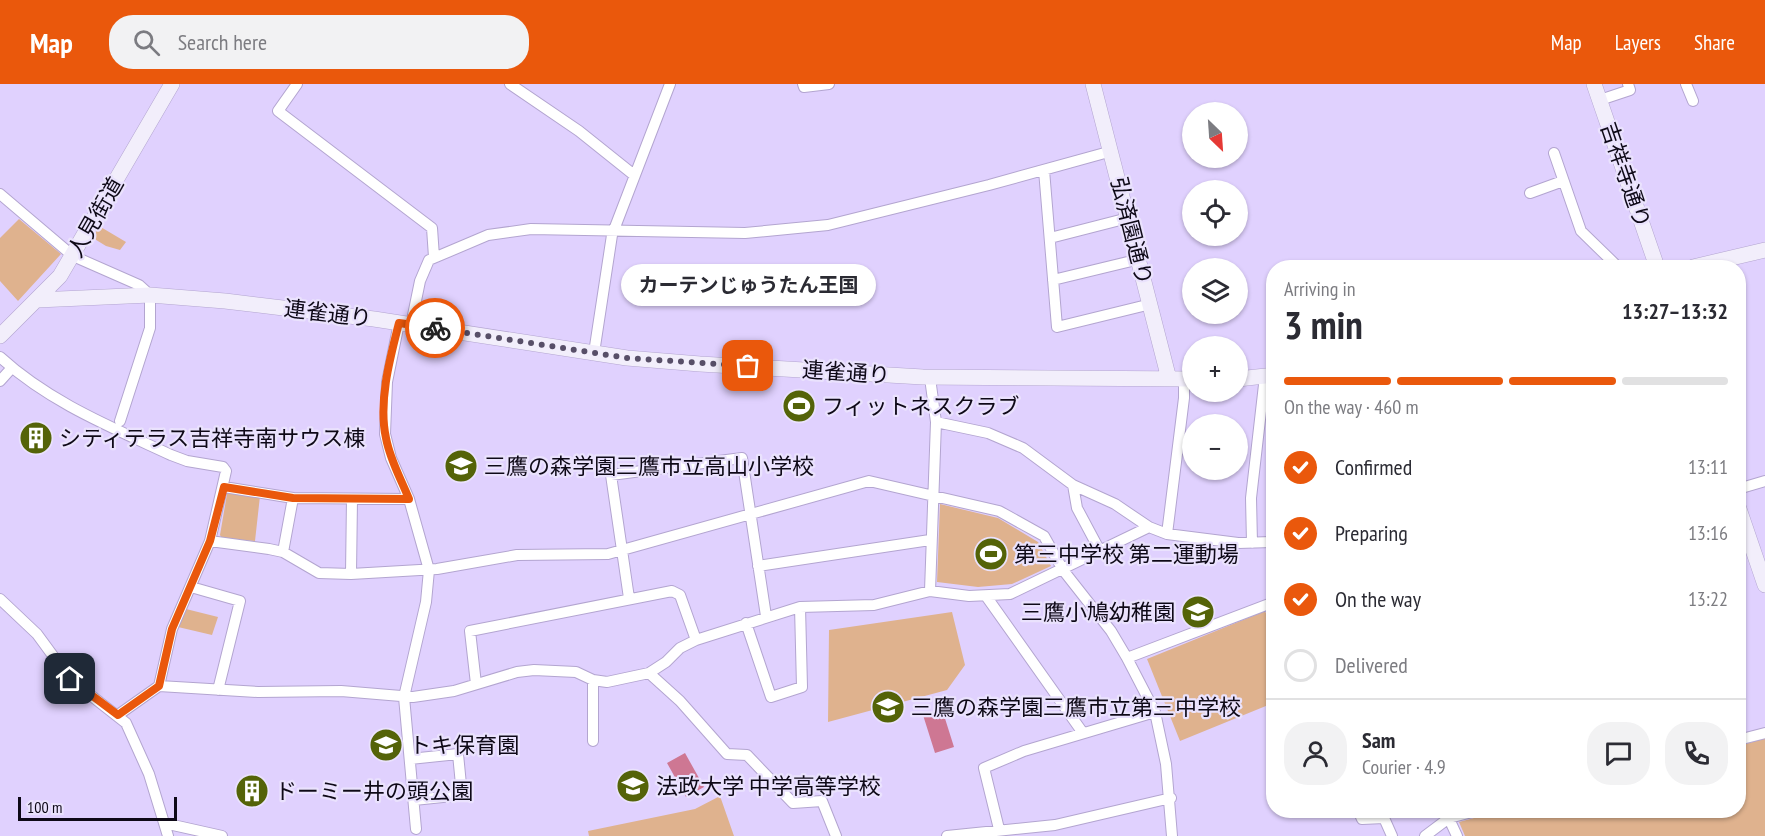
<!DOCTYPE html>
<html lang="en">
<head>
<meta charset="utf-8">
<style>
	:root { --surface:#fff; --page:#f2f2f3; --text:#2b2b33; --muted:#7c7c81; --line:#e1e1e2; --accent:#ea580c }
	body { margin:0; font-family:"PT Sans Narrow","Noto Sans JP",sans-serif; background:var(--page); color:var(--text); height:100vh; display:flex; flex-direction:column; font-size:22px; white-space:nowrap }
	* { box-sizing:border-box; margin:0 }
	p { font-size:20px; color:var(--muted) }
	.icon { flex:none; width:33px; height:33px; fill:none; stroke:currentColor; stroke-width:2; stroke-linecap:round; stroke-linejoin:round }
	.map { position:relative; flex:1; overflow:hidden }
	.drawer { position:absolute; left:1266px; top:176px; width:480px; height:558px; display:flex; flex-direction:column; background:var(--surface); border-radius:24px; box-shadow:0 2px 4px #0004 }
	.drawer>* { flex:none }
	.needle { width:39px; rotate:155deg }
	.fabs { position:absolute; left:1182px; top:18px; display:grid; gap:12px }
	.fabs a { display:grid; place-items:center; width:66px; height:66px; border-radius:50%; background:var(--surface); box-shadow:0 2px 4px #0004; font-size:30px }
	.scale { position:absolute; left:18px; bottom:15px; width:159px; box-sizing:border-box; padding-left:6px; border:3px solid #0e0917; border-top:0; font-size:16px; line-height:21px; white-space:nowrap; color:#0e0917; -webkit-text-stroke:4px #eae2fd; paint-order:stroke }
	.pin { position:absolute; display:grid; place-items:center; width:51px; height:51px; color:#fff; margin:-26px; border-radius:12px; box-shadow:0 3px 9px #0006 }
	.courier { position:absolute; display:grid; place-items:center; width:60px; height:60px; margin:-30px; border:4px solid #ea580c; border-radius:50%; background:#fff; color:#222; box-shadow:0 2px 8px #0007 }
	.bubble { position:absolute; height:42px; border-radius:21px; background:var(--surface); box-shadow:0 2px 4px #0004; font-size:20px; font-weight:700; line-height:42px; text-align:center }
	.summary em { font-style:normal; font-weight:700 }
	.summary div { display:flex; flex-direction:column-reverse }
	.summary { display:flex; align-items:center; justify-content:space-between; height:102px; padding:0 18px }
	h1 { font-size:39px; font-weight:700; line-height:45px }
	.bar { display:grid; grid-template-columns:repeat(4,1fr); gap:9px 6px; align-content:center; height:72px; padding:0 18px }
	.bar i { height:8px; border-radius:4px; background:var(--line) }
	.bar .current { background:var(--accent) }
	.bar p { grid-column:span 4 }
	.line { display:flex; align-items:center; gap:15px; padding:0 18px; border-top:2px solid var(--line) }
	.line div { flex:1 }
	.round { display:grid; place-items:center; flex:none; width:63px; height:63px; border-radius:24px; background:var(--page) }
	ol { padding:0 18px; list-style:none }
	li { display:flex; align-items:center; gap:18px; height:66px }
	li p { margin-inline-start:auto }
	li .icon { padding:6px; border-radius:50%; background:var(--accent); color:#fff; stroke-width:4 }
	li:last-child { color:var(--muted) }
	li i { width:33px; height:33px; border:3px solid var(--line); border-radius:50% }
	header { display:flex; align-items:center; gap:36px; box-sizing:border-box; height:84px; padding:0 30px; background:var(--accent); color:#fff }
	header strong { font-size:28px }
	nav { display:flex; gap:33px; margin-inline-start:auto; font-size:21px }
	.search { width:420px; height:54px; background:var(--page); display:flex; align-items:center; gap:15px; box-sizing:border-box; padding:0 21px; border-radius:24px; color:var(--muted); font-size:22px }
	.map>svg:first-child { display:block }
</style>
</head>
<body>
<header>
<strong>Map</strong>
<div class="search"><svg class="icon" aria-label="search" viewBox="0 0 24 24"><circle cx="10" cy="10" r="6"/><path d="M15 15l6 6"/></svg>Search here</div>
<nav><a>Map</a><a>Layers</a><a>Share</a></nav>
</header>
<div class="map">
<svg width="1765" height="752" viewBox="0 0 1765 752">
	<rect width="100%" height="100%" fill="#e0d1fe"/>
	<path fill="#dfb28e" d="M19 135 61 170 18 217 0 197V154Z
		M99 142 126 158 120 166 106 162 93 154Z
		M231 408 260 412 255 457 222 455 220 451 227 410Z
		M940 420 998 434 1038 458 1051 482 1012 500 978 503 937 498Z
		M186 525 218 533 212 551 178 543Z
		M1265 527 1273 547V619L1180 657 1147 575Z
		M952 528 965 581 947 606 828 638 829 546Z
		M1765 654V752H1465L1459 738 1504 726H1738L1739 662Z
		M720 712 734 752H589L588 747 695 725Z"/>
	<path fill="#ce7793" d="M942 625 954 663 935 669 923 631Z
		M685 669 704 703 686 713 667 679Z"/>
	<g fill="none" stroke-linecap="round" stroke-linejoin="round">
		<defs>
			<path id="street" d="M297 0 278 27 432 144 434 173
				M510 0 579 47 634 91
				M803 0 804 3 829 0
				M1686 0 1693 17
				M1600 16 1630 6 1628 0
				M1554 69 1581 147 1618 183
				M1044 86 1057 243 1151 220
				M1530 109 1563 97
				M0 110 73 172 139 201 150 211V244L120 337
				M1050 154 1128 134
				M1053 196 1140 175
				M399 239 387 298 385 350 391 374 409 415 429 486 426 518 404 613 416 745
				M411 241 420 197 429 176 488 151 531 145 745 149 828 141 989 101 1112 67
				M594 269 612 151 670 0
				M0 273C49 318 111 343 171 371L187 377 223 383 226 387 210 457 269 465 283 468 319 489 351 490 437 485 517 471 608 470 869 397 999 427 1044 452 1063 486 1111 547 1127 574 1155 628 1166 680 1172 752
				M0 297 9 287
				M936 338 988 349 1023 364 1073 401 1115 420 1149 443 1167 450 1238 459 1274 458
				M1073 401 1077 424 1100 467
				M224 403 293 414 409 415
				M1738 405 1765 397
				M1167 450 1184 314V295
				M1252 459 1251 414 1265 292
				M283 468 293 414
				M758 482 930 456
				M351 490 352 415
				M191 503 240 517 218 606
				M930 507 936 338 930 294
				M986 512 1083 649
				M629 514 611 391 742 374 766 532
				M0 515 37 550 70 595 126 639 149 690 168 752
				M746 539 771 613 802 603 800 523
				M1127 574 1274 518
				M649 589 680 617 727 670 747 671 793 719 822 717 836 752
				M476 600 470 547 672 507 680 511 696 556 800 523 874 521 930 507 969 512 1010 510 1149 443
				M159 602 258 608 341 607 413 613 454 607 517 588 534 586 576 588 593 596 607 598 649 589 666 578 680 564 696 556
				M118 631 159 602 172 545 210 457
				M1738 656 1765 649
				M593 657V596
				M410 675 458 670 462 711 414 716
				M1358 726 1362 735 1384 734 1392 752
				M1445 726 1457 752
				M164 739 222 752
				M999 745 984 684 1024 667 1155 628
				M947 752 1055 741 1171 714
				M1425 752 1449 734 1480 726"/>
			<path id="secondary" d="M1093 0 1169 295
				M1594 0 1657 183
				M1693 183 1765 166
				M37 216 150 211 225 217 374 235 627 274 700 280 923 293 1192 295
				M0 252 60 192 172 0
				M1238 295 1274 291
				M1738 422 1765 501"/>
		</defs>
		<use href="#street" stroke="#b3a5d0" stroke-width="12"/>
		<use href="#secondary" stroke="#b3a5d0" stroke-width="16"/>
		<use href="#street" stroke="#fff" stroke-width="10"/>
		<use href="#secondary" stroke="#f2eefb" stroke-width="15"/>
	</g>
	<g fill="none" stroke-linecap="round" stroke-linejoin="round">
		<path stroke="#584f68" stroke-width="6" stroke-dasharray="0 10.8" d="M435 244 627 274 748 282"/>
		<path stroke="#ea580c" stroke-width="8" d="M70 595 118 631 159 602 172 545 210 457 224 403 293 414 409 415C401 395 390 376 386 354 378 318 390 274 399 239L435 244"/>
	</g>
	<defs>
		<symbol id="stadium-disc" viewBox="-11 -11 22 22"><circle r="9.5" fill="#546308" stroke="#eae2fd"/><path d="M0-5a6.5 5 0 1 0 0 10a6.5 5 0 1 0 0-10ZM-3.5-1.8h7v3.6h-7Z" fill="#fff"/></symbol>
		<symbol id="building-disc" viewBox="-11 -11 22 22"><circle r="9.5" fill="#546308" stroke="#eae2fd"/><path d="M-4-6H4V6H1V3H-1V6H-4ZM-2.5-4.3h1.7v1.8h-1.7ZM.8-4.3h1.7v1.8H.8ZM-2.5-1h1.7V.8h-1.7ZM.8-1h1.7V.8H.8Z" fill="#fff"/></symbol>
		<symbol id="school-disc" viewBox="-11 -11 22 22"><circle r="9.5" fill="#546308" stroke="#eae2fd"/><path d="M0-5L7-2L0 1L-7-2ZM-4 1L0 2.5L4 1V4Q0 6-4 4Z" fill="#fff"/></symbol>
	</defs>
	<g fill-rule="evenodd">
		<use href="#stadium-disc" x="780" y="303" width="38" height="38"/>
		<use href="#building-disc" x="17" y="335" width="38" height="38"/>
		<use href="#school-disc" x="442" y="363" width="38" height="38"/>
		<use href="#stadium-disc" x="972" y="451" width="38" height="38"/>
		<use href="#school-disc" x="1179" y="509" width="38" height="38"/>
		<use href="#school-disc" x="869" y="604" width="38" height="38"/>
		<use href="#school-disc" x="367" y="642" width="38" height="38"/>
		<use href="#school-disc" x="614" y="683" width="38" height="38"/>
		<use href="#building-disc" x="233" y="688" width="38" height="38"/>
	</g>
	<g text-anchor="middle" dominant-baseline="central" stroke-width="4.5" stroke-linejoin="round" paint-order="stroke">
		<g font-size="22" fill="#0e0917" stroke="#eae2fd">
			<text transform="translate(1626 91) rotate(71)">吉祥寺通り</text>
			<text transform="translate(95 133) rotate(-60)">人見街道</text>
			<text transform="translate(1132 147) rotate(76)">弘済園通り</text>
			<text transform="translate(328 229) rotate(7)">連雀通り</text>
			<text transform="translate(846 288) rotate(4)">連雀通り</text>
		</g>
		<g font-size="22" fill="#0e0917" stroke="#eae2fd" text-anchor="start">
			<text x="822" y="322">フィットネスクラブ</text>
			<text x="59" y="354">シティテラス吉祥寺南サウス棟</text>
			<text x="484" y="382">三鷹の森学園三鷹市立高山小学校</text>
			<text x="1014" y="470">第三中学校 第二運動場</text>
			<text x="1175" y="528" text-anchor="end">三鷹小鳩幼稚園</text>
			<text x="911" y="623">三鷹の森学園三鷹市立第三中学校</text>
			<text x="409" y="661">トキ保育園</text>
			<text x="656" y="702">法政大学 中学高等学校</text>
			<text x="275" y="707">ドーミー井の頭公園</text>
		</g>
	</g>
</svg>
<div class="fabs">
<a><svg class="needle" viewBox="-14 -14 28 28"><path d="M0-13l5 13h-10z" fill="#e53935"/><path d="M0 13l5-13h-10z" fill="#7c7c81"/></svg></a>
<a><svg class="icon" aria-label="locate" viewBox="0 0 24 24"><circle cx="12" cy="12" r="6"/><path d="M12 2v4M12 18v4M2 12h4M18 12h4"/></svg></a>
<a><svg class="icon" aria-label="layers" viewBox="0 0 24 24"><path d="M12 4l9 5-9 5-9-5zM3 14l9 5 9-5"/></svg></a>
<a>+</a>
<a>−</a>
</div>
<div class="scale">100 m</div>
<div class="pin" style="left:748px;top:282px;background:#ea580c"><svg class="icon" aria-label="bag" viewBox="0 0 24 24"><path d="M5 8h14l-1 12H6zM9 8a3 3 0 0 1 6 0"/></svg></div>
<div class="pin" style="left:70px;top:595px;background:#1f2937"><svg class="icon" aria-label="home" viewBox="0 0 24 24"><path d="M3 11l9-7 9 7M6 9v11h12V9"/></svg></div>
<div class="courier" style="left:435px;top:244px"><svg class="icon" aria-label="bike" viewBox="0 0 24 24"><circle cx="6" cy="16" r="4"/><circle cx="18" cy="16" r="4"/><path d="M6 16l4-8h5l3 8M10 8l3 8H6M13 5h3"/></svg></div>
<div class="bubble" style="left:621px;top:180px;width:255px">カーテンじゅうたん王国</div>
<section class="drawer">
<div class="summary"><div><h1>3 min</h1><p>Arriving in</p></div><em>13:27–13:32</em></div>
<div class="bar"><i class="current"></i><i class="current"></i><i class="current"></i><i></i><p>On the way · 460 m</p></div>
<ol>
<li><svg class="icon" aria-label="check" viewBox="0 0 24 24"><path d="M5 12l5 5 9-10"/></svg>Confirmed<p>13:11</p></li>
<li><svg class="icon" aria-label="check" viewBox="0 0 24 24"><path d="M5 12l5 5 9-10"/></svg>Preparing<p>13:16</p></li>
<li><svg class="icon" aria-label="check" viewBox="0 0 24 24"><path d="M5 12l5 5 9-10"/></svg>On the way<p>13:22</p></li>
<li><i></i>Delivered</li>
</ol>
<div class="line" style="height:108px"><a class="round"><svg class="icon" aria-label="person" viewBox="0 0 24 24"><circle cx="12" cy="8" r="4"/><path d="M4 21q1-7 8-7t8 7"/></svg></a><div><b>Sam</b><p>Courier · 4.9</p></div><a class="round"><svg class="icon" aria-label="chat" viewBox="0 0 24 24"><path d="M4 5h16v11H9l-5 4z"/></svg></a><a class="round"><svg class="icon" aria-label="phone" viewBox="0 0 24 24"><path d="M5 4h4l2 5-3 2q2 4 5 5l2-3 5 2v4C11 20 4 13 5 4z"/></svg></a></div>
</section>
</div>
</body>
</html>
